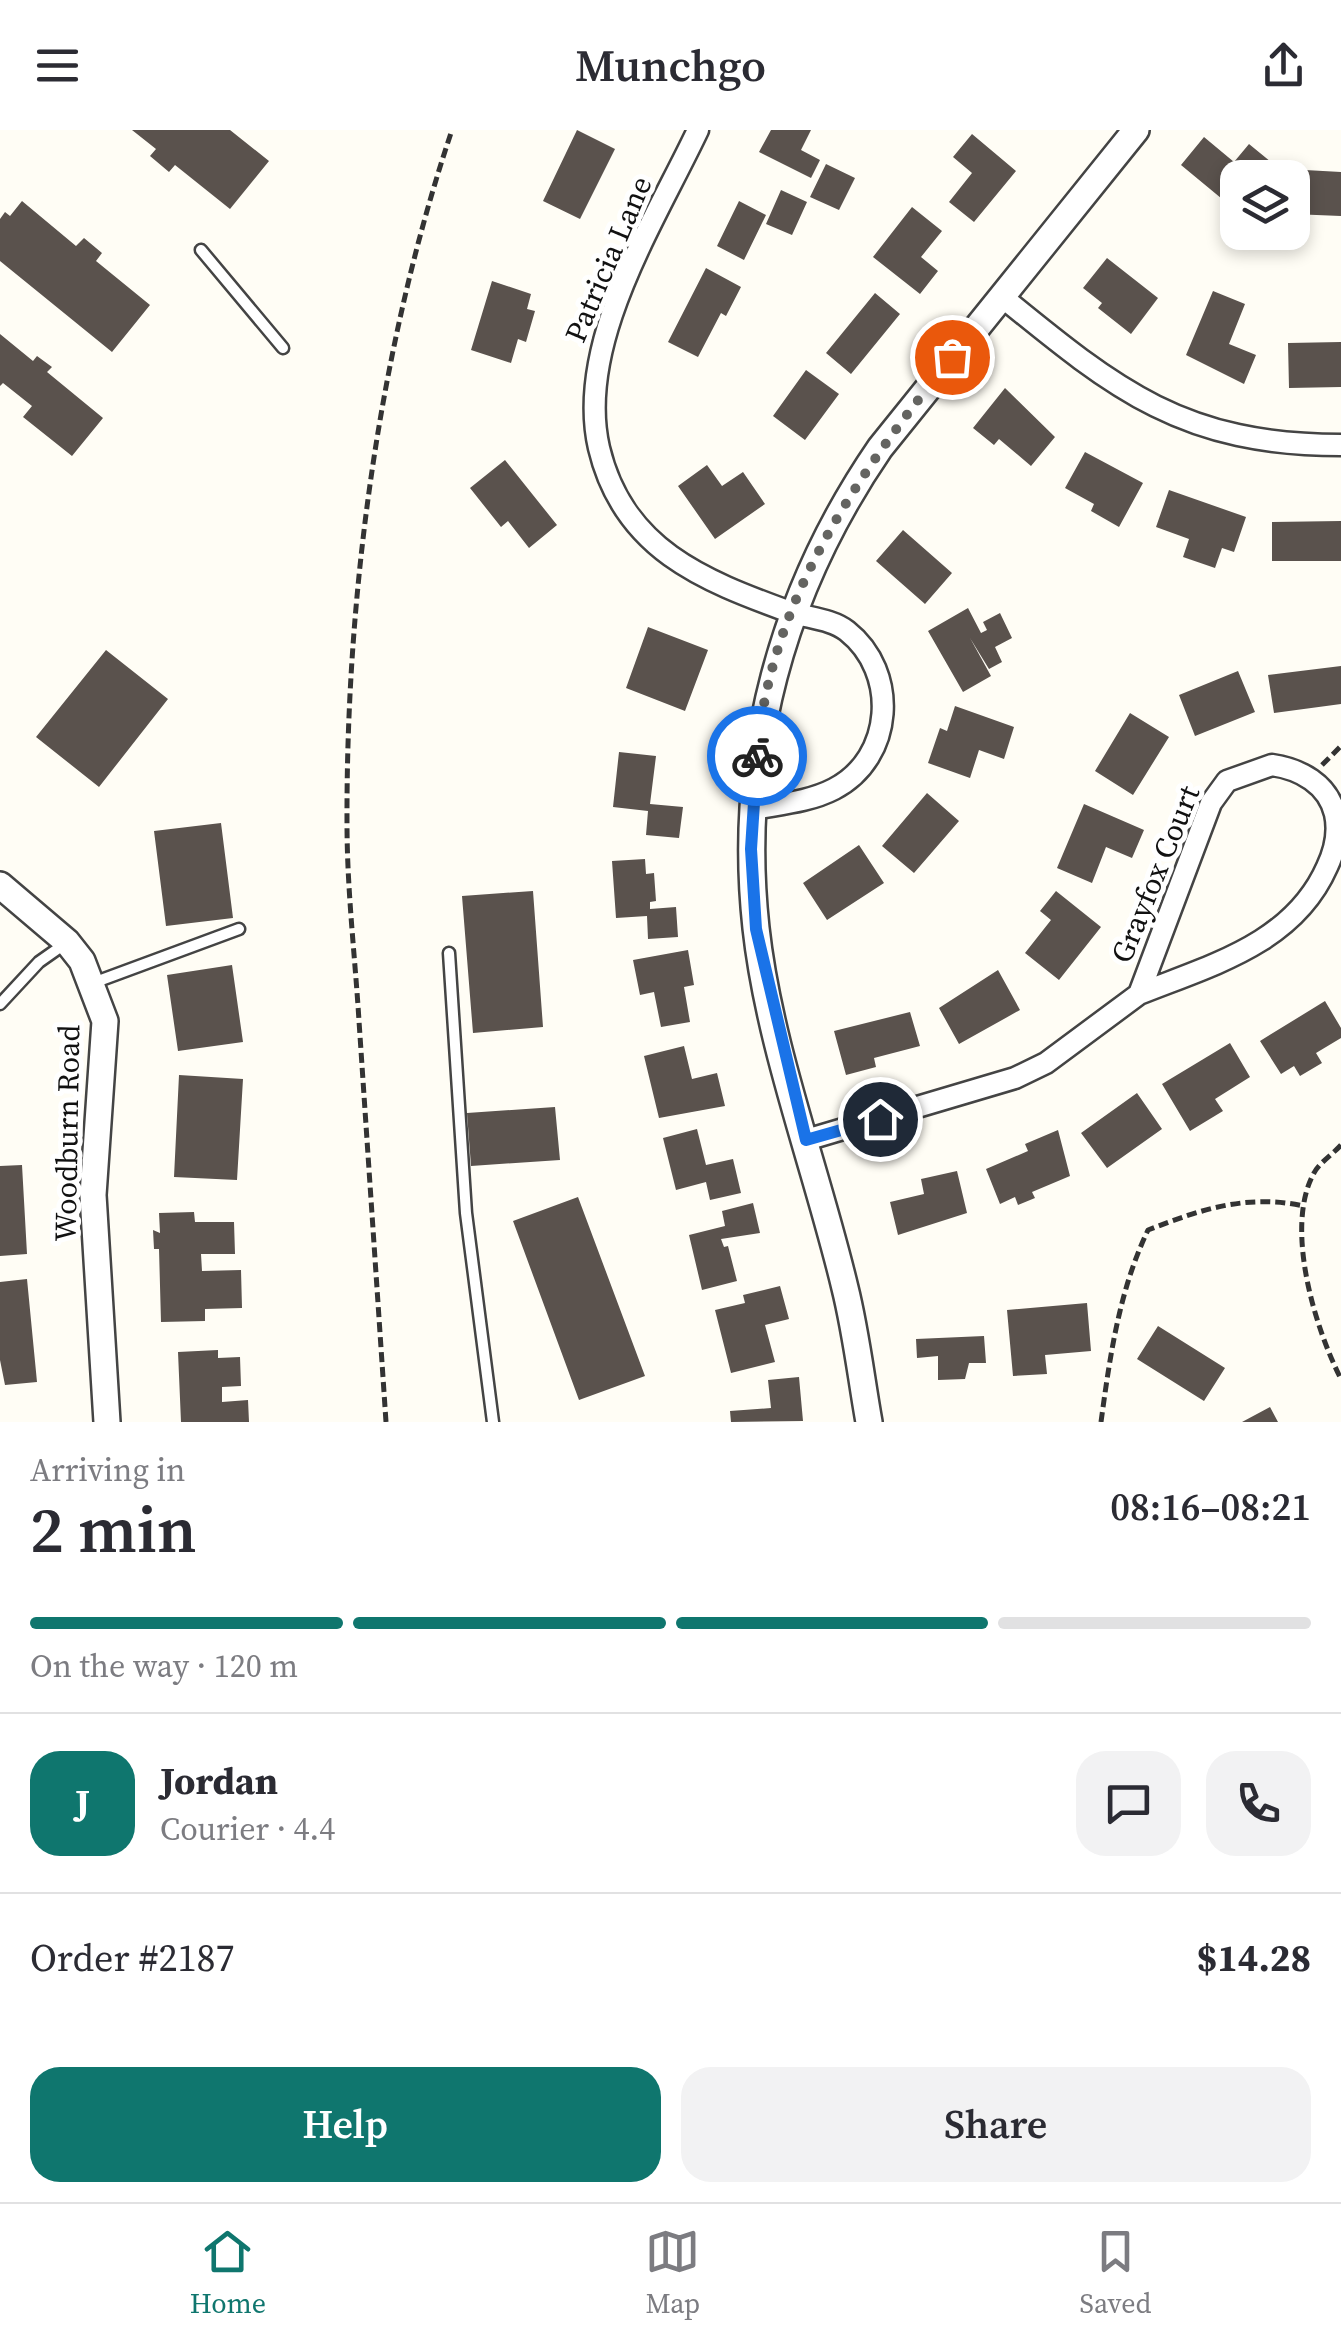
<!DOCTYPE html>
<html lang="en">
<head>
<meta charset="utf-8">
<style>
	:root { --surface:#fff; --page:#f2f2f3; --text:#2b2b33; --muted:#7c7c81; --line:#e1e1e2; --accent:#0f766e }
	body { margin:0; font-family:"Source Serif 4",serif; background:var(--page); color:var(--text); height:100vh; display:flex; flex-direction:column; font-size:38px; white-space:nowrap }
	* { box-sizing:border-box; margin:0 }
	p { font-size:32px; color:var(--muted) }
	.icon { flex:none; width:55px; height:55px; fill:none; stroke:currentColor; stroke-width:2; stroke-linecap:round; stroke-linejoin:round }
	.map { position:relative; height:1292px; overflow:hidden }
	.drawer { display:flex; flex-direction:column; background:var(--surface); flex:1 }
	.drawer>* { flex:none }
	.controls { position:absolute; left:1220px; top:30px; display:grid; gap:20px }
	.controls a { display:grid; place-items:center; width:90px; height:90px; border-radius:20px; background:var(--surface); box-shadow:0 5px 15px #0003; font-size:50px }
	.pin { position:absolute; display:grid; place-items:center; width:85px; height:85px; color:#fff; margin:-42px; border:5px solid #fff; border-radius:50%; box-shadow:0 2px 10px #0007 }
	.courier { position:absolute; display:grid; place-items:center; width:100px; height:100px; margin:-50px; border:8px solid #1a73e8; border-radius:50%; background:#fff; color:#222; box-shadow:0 2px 12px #0007 }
	.summary em { font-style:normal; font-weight:600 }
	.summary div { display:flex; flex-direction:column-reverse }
	.summary { display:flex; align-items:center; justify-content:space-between; height:170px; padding:0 30px }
	h1 { font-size:65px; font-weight:600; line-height:75px }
	.bar { display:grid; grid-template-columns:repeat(4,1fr); gap:15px 10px; align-content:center; height:120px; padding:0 30px }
	.bar i { height:12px; border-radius:8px; background:var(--line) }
	.bar .selected { background:var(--accent) }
	.bar p { grid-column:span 4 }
	.line { display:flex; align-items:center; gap:25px; padding:0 30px; border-top:2px solid var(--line) }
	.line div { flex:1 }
	.round { display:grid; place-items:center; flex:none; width:105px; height:105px; border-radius:30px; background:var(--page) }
	.action { display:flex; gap:20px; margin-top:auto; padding:20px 30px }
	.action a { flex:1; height:115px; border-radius:30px; background:var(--accent); color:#fff; font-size:40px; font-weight:600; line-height:115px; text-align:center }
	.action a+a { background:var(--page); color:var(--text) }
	header { display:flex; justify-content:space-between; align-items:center; height:130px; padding:0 30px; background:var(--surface); font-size:45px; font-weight:600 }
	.menu { display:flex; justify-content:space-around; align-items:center; height:140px; border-top:2px solid var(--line); background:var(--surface); font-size:28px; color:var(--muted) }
	.menu a { display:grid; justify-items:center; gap:5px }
	.menu .selected { color:var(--accent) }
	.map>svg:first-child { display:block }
</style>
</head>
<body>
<header><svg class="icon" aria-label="menu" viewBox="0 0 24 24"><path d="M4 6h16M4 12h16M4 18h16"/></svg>Munchgo<svg class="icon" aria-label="share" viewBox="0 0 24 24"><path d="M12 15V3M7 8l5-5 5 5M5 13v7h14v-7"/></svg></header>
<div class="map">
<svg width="1341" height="1292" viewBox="0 0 1341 1292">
	<rect width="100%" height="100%" fill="#fffdf5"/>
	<path fill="#5a524d" d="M132 0H230L269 31 230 79 175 35 169 42 150 26 156 19Z
		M577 0 615 19 580 89 543 71Z
		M771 0H811L801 20 820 30 811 48 759 22Z
		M972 4 1016 41 974 92 949 72 972 43 953 27Z
		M1204 7 1234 32 1249 14 1271 32 1258 48H1238V72L1233 78 1181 35Z
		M826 34 855 48 839 80 810 67Z
		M1287 39 1341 42V86L1292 84V48H1287Z
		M781 60 807 72 792 105 766 94Z
		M22 71 76 116 84 108 102 123 96 131 150 175 112 222 0 131V89L5 82 10 86Z
		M739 71 766 85 744 130 717 116Z
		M912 77 942 101 921 127 938 141 920 164 873 127Z
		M1107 128 1158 168 1131 204 1098 178 1102 173 1083 158Z
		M706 138 741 157 726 186 721 183 698 227 668 212Z
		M492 151 531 164 527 179 535 181 526 212 518 209 511 233 471 220Z
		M1213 161 1245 174 1229 214 1256 225 1244 254 1186 225Z
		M875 163 900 184 851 244 826 223Z
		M0 204 33 231 37 226 52 237 47 242 103 288 72 326 23 287 32 276 3 253 0 256Z
		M1341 212V257L1289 258 1288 213Z
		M806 240 839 264 805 310 773 286Z
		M1005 258 1055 307 1031 336 999 309 994 315 973 298Z
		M1085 322 1143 353 1119 397 1091 381 1094 374 1065 358Z
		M505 330 557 395 529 418 508 391 501 397 470 358Z
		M707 335 722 356 743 342 765 374 715 409 678 356Z
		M1169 360 1246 387 1234 422 1222 418 1215 438 1183 427 1189 409 1156 397Z
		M1341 391V431H1272V392Z
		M903 400 952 443 925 474 876 431Z
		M968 478 981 503 987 500 983 492 1000 483 1012 508 995 517 1002 532 989 539 970 508 991 546 963 562 928 501Z
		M648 497 708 520 685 581 626 558Z
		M106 520 168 569 99 657 36 607Z
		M1341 536V574L1274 583 1268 545Z
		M1238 541 1255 582 1195 606 1179 565Z
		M955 576 1014 597 1004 629 979 620 970 648 928 633 940 598 947 601Z
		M1130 583 1169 607 1133 665 1095 641Z
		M619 622 656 626 650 674 683 677 679 708 646 705 648 681 613 677Z
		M927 663 959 691 914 743 882 716Z
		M1084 674 1144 700 1132 728 1106 717 1092 753 1057 738Z
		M221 693 233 788 166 796 154 701Z
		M859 715 884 753 827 790 803 753Z
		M645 729 646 744 654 743 656 771 650 772V779L676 777 678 807 648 809 647 786 616 788 612 731Z
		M533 761 543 897 473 903 462 766Z
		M1056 761 1101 797 1059 850 1025 823 1051 790 1040 781Z
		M688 820 694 855 684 857 690 892 661 897 654 862 640 865 633 830Z
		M232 835 243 912 178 921 167 845Z
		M998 840 1020 880 959 914 939 878Z
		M1325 871 1341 898V908L1316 923 1322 933 1300 946 1294 936 1281 944 1260 911Z
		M910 882 920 916 874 928 876 937 846 945 834 901Z
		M1230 913 1250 947 1215 969 1223 981 1190 1001 1162 954Z
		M684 916 692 949 717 943 725 976 659 988 644 926Z
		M179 945 243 949 237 1050 174 1047Z
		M1137 963 1162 999 1107 1038 1081 1003Z
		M555 977 560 1030 471 1036 467 983Z
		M697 999 706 1035 733 1029 741 1063 710 1070 706 1052 676 1060 663 1008Z
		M1058 1000 1070 1046 1032 1062 1035 1068 1018 1075 1015 1067 1000 1074 986 1039 1028 1021 1025 1014Z
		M22 1035 27 1124 0 1126V1036Z
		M957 1041 967 1083 898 1105 890 1072 924 1064 921 1049Z
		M578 1067 645 1246 579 1270 513 1091Z
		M753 1073 760 1103 721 1109 724 1117 728 1116 737 1151 702 1160 689 1105 725 1096 722 1081Z
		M194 1082 195 1092H234L235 1124H201L202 1141 241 1140 242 1178 205 1179V1191L161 1192 159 1119H154L153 1100 160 1103 159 1083Z
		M27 1149 37 1252 5 1255 0 1230V1152Z
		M780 1156 789 1189 765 1195 775 1232 731 1243 715 1180 745 1173 743 1165Z
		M1087 1173 1091 1221 1045 1225 1047 1244 1013 1246 1007 1180Z
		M1158 1196 1225 1238 1204 1271 1137 1229Z
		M984 1206 986 1233H969L965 1249 938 1250V1226L917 1228 916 1209Z
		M218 1220V1228L240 1227 241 1256 222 1257V1272L248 1270 249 1292H181L178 1222Z
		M799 1247 803 1291 731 1292 730 1281 771 1278 768 1250Z
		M1270 1277 1278 1292H1242Z"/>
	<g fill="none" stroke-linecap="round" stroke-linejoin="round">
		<defs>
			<path id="service" d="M201 120 283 218
				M449 823 466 1083 493 1292
				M93 853 239 799
				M0 874 39 832 66 813"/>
			<path id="minor" d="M698 0C654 93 575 214 599 318 623 419 702 450 790 482 808 488 832 489 847 501 899 542 894 628 834 659 809 672 779 674 753 679
				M1001 166C1117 261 1184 315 1341 315
				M1272 635C1300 639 1328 654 1335 684 1339 702 1335 720 1327 737 1293 814 1211 835 1139 864L1211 673 1227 651Z
				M806 1010 1015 948 1046 933 1139 864"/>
			<path id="tertiary" d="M0 755 67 812 82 831 105 891 93 1065 107 1292
				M869 1292C861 1247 856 1202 845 1158 817 1040 769 917 756 798 737 624 782 461 880 318L1136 0"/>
		</defs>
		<use href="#service" stroke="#444" stroke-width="15"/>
		<use href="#minor" stroke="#444" stroke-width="25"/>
		<use href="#tertiary" stroke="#444" stroke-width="30"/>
		<path stroke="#333" stroke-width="5" stroke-dasharray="10 5" stroke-linecap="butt" d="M1322 635 1341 616
			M1341 1015C1333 1024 1319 1033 1314 1043 1284 1097 1315 1198 1341 1249
			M386 1292C377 1158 368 1025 359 891 355 826 347 760 347 694 346 465 379 217 452 0
			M1101 1292C1110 1226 1119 1161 1148 1100 1202 1079 1246 1064 1304 1076"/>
		<use href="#service" stroke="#fff" stroke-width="10"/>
		<use href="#minor" stroke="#fff" stroke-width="20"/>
		<use href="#tertiary" stroke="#fff" stroke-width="25"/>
	</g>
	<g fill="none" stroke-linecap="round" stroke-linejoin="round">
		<path stroke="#646461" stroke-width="10" stroke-dasharray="0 18" d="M757 626C769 470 858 344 952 227"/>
		<path stroke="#1a73e8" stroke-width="12" d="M757 626 751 719 756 799 806 1010 880 989"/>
	</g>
	<g text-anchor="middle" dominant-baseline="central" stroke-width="10" stroke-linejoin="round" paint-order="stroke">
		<g font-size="30" fill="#111" stroke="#fff">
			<text transform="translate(608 129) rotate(-67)">Patricia Lane</text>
			<text transform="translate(1155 744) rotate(-68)">Grayfox Court</text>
			<text transform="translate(67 1003) rotate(-89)">Woodburn Road</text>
		</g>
	</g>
</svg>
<div class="controls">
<a><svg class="icon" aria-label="layers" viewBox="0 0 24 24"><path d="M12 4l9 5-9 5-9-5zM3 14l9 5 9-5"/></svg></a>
</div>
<div class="pin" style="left:952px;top:227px;background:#ea580c"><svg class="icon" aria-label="bag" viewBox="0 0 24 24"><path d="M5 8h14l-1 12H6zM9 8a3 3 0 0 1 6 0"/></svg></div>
<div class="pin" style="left:880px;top:989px;background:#1f2937"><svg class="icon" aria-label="home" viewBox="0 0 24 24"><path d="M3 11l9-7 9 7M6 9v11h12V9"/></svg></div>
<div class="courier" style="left:757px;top:626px"><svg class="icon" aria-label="bike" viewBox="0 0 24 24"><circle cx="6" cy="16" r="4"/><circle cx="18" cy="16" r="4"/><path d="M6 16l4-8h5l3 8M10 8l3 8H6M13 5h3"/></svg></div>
</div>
<section class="drawer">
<div class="summary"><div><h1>2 min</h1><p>Arriving in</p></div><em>08:16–08:21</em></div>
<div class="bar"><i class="selected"></i><i class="selected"></i><i class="selected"></i><i></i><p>On the way · 120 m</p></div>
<div class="line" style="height:180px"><b class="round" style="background:var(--accent);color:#fff">J</b><div><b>Jordan</b><p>Courier · 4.4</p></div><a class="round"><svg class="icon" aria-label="chat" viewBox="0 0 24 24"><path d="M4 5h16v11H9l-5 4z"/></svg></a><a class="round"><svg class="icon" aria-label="phone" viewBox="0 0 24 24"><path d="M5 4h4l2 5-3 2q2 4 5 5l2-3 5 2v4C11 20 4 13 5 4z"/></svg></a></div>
<div class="line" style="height:130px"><div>Order #2187</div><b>$14.28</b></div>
<div class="action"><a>Help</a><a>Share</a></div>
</section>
<nav class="menu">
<a class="selected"><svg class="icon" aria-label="home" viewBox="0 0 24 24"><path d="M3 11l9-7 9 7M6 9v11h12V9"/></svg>Home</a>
<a><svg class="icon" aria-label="map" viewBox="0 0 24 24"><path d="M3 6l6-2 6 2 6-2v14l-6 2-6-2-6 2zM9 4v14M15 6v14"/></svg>Map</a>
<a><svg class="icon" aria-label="saved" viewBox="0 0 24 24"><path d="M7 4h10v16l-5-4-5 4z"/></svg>Saved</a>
</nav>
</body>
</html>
